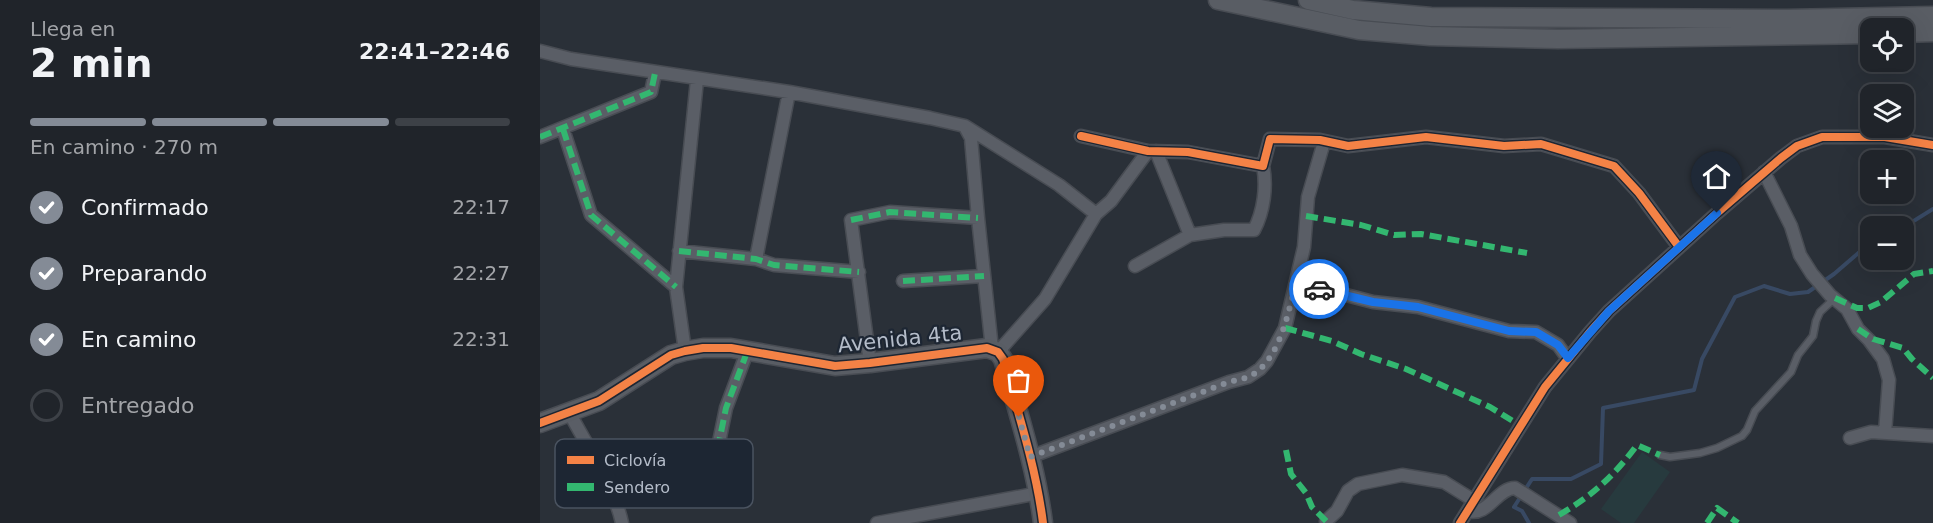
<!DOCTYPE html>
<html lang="es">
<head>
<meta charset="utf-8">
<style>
	:root { --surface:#20242a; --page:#282c32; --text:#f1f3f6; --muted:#a2a4a8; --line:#3d4147; --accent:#848b96 }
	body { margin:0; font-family:"DejaVu Sans",sans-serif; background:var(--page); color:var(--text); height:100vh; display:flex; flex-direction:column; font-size:22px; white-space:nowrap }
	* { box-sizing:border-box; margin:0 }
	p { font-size:20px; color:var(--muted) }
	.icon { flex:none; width:33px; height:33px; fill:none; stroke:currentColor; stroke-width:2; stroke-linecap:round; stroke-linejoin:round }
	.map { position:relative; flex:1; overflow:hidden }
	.sheet { display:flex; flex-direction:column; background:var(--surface); width:540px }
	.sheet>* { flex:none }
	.fabs { position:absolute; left:1320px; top:18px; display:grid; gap:12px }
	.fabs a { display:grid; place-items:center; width:54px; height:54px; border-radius:12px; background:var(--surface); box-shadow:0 6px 24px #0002,0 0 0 2px var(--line); font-size:30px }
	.pin { position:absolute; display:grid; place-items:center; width:51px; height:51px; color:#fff; margin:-62px -26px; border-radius:50% 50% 50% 0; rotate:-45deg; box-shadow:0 0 6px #0007 }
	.pin .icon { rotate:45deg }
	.courier { position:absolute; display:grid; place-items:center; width:60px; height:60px; margin:-30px; border:4px solid #1a73e8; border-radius:50%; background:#fff; color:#222; box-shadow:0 2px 8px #0007 }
	.overview em { font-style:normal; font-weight:800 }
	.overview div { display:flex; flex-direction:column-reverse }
	.overview { display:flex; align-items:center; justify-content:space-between; height:102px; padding:0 30px }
	h1 { font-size:39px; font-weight:800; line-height:45px }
	.bar { display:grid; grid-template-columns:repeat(4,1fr); gap:9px 6px; align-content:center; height:72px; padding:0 30px }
	.bar i { height:8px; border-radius:4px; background:var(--line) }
	.bar .active { background:var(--accent) }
	.bar p { grid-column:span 4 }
	ol { padding:0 30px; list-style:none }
	li { display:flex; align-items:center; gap:18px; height:66px }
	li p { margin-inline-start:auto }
	li .icon { padding:6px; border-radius:50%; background:var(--accent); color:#fff; stroke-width:4 }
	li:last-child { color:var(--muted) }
	li i { width:33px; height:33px; border:3px solid var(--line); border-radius:50% }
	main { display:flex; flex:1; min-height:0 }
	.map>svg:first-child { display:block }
</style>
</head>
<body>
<main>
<section class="sheet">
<div class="overview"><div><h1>2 min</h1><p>Llega en</p></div><em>22:41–22:46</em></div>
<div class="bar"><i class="active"></i><i class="active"></i><i class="active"></i><i></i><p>En camino · 270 m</p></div>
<ol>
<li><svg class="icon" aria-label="check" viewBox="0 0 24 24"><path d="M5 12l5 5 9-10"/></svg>Confirmado<p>22:17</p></li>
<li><svg class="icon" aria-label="check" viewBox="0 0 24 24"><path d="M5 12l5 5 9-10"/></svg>Preparando<p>22:27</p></li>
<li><svg class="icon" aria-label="check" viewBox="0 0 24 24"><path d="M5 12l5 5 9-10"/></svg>En camino<p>22:31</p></li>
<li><i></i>Entregado</li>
</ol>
</section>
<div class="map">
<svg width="1393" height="523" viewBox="0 0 1393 523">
	<rect width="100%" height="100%" fill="#2a3038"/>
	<path fill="#273a3e" d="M1102 452 1130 472 1094 523H1081L1061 509Z"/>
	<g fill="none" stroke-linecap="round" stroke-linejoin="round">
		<path stroke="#384963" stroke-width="4" d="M1364 227 1393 209
			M989 523 982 511 974 507 992 479H1031L1061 464 1063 408 1154 390 1162 359 1195 297 1224 286 1250 294 1268 292 1294 274 1330 243"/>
		<defs>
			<path id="lane" d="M1120 455 1130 457 1160 453 1177 448 1202 436 1207 430 1215 411 1251 372 1258 355 1273 336 1276 321 1280 312 1295 298"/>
			<path id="street" d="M0 51 31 59 249 92 390 118 425 126 519 185 556 214
				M425 127 431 138 438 218 452 349
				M23 129 51 215 136 287
				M541 136 608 151 648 152 723 166 730 139 780 140 808 146 886 137 964 146 1001 144 1074 166 1099 193 1139 247
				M0 137 111 92 115 73
				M616 151 650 235
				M1224 172 1251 226 1260 255 1272 274 1290 295 1307 309 1318 329 1329 340 1343 359 1349 380 1345 433
				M139 251 216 259 234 265 319 272
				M216 259 249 92
				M595 266 650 235 684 230H714C724 211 727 186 723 166
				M363 281 444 276
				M756 282 833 302 878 307 969 331 996 332 1018 345 1028 359
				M145 351 136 287 157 80
				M458 352 505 299 556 214 571 201 608 151
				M330 363 311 220 350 212 438 218
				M29 412C47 446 74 486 82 523
				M1310 438 1331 432 1393 436
				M490 457 689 382 708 377 720 369 727 361 745 328 764 247 768 197 784 142
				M189 464 178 447 186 408 207 352
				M928 511C948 517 957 488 975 488L1030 523
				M337 523 499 493
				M788 523 786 521 797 511 808 491 818 484 862 475 904 482 933 500
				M920 523 1005 387 1050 332 1069 311 1177 213 1241 158 1257 146 1282 137H1345L1393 145"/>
			<path id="secondary" d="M678 0 819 30 890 36 1018 39 1330 34
				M768 0 813 10 891 17 1247 19 1393 16
				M1364 33 1393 32
				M0 423 59 401 131 355 145 351 163 348H191L295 366 330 363 447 348 458 352 463 359C478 413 496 467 503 523"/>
		</defs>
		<use href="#lane" stroke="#484c53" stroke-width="9"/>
		<use href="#street" stroke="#484c53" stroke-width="15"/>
		<use href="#secondary" stroke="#484c53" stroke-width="21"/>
		<use href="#lane" stroke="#5a5e66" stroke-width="6"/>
		<use href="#street" stroke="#5a5e66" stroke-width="12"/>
		<use href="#secondary" stroke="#595d64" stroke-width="18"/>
		<path stroke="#33b770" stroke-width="6" stroke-dasharray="12 6" stroke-linecap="butt" d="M23 129 51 215 136 287
			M0 137 111 92 115 73
			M766 216 821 225 854 235 881 234 987 253
			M311 220 350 212 438 218
			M139 251 216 259 234 265 319 272
			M363 281 444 276
			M756 282 833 302 878 307 969 331 996 332 1018 345 1028 359
			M1295 298 1317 308H1328L1341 302 1374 274 1393 271
			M745 328 792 341 821 354 866 369 950 407 981 426
			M1318 329 1333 339 1363 348 1372 359 1393 378
			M746 450 751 474 766 493 772 507 788 523
			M189 464 178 447 186 408 207 352
			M1019 515C1052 496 1074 476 1097 445L1120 455
			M1167 523 1177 508 1198 523"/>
		<defs>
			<path id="cycleway" d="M541 136 608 151 648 152 723 166 730 139 780 140 808 146 886 137 964 146 1001 144 1074 166 1099 193 1139 247
				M0 423 59 401 131 355 145 351 163 348H191L295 366 330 363 447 348 458 352 463 359C478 413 496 467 503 523
				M920 523 1005 387 1050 332 1069 311 1177 213 1241 158 1257 146 1282 137H1345L1393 145"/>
		</defs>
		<use href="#cycleway" stroke="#1d2633" stroke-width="11"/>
		<use href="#cycleway" stroke="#f48246" stroke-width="8"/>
	</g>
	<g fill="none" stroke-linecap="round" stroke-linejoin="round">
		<path stroke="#848b96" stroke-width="6" stroke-dasharray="0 10.8" d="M479 417 490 457 689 382C697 380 705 379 712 375 740 359 749 310 756 282L779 289"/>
		<path stroke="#1a73e8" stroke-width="8" d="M779 289 833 302 878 307 969 331 996 332 1018 345 1028 358 1069 311 1177 213"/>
	</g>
	<g text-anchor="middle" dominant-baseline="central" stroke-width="4.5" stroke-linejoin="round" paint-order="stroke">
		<g font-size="21" fill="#b4bcc9" stroke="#1d2633">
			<text transform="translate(360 339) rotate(-6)">Avenida 4ta</text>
		</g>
	</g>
	<rect x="15" y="439" width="198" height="69" rx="9" fill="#1d2633" stroke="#4a5360" stroke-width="1.5"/>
	<rect x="27" y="456" width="27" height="8" fill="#f48246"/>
	<rect x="27" y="483" width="27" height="8" fill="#33b770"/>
	<g font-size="16" fill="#b4bcc9">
		<text x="64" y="466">Ciclovía</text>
		<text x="64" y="493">Sendero</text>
	</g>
</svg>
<div class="fabs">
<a><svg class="icon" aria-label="locate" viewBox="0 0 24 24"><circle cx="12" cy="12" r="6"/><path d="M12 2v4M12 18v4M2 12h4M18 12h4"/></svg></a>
<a><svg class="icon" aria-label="layers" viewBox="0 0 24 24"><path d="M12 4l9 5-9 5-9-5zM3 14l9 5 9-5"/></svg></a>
<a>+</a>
<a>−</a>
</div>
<div class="pin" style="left:479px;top:417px;background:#ea580c"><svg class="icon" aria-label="bag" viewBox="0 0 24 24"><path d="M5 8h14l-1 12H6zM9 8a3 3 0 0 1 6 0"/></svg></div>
<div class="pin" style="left:1177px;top:213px;background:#1f2937"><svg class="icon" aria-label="home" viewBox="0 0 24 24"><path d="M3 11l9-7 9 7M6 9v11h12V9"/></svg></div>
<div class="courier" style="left:779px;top:289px"><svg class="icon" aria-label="car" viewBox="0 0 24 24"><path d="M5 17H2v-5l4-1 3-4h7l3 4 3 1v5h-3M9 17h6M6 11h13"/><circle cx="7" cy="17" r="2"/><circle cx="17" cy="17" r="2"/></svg></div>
</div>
</main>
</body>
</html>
